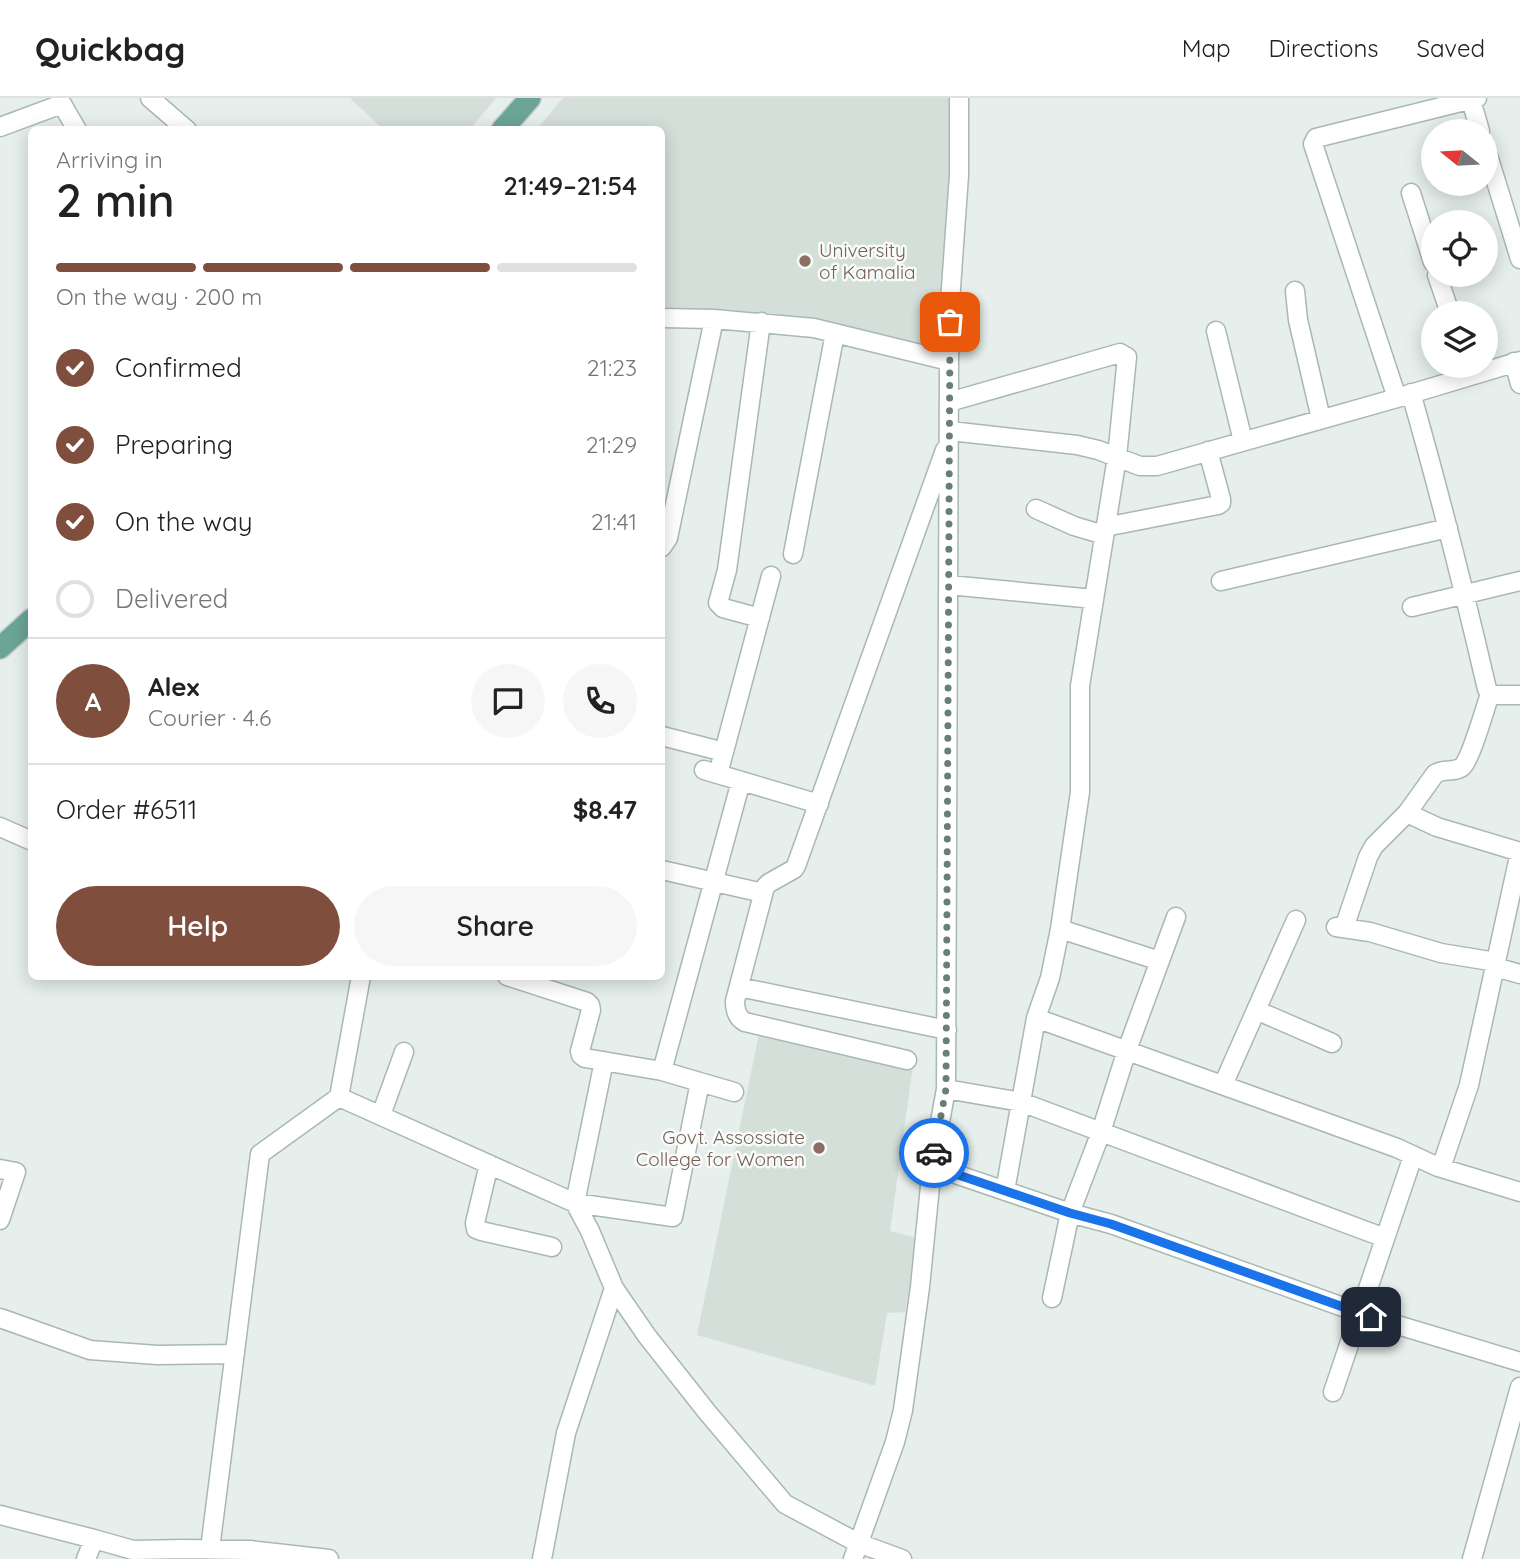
<!DOCTYPE html>
<html lang="en">
<head>
<meta charset="utf-8">
<style>
	:root { --surface:#fff; --page:#f6f6f6; --text:#222; --muted:#767676; --line:#e0e0e0; --accent:#804e3d }
	body { margin:0; font-family:Quicksand,sans-serif; background:var(--page); color:var(--text); height:100vh; display:flex; flex-direction:column; font-size:26px; white-space:nowrap }
	* { box-sizing:border-box; margin:0 }
	p { font-size:23px; color:var(--muted) }
	.icon { flex:none; width:38px; height:38px; fill:none; stroke:currentColor; stroke-width:2; stroke-linecap:round; stroke-linejoin:round }
	.map { position:relative; flex:1; overflow:hidden }
	.details { position:absolute; left:28px; top:28px; width:637px; height:854px; display:flex; flex-direction:column; background:var(--surface); border-radius:10px; box-shadow:0 4px 18px #0003 }
	.details>* { flex:none }
	.needle { width:46px; rotate:288deg }
	.fabs { position:absolute; left:1421px; top:21px; display:grid; gap:14px }
	.fabs a { display:grid; place-items:center; width:77px; height:77px; border-radius:50%; background:var(--surface); box-shadow:0 4px 18px #0003; font-size:35px }
	.pin { position:absolute; display:grid; place-items:center; width:60px; height:60px; color:#fff; margin:-30px; border-radius:14px; box-shadow:0 4px 10px #0006 }
	.courier { position:absolute; display:grid; place-items:center; width:70px; height:70px; margin:-35px; border:5px solid #1a73e8; border-radius:50%; background:#fff; color:#222; box-shadow:0 2px 9px #0007 }
	.head em { font-style:normal; font-weight:600 }
	.head div { display:flex; flex-direction:column-reverse }
	.head { display:flex; align-items:center; justify-content:space-between; height:119px; padding:0 28px }
	h1 { font-size:46px; font-weight:600; line-height:52px }
	.bar { display:grid; grid-template-columns:repeat(4,1fr); gap:10px 7px; align-content:center; height:84px; padding:0 28px }
	.bar i { height:9px; border-radius:5px; background:var(--line) }
	.bar .current { background:var(--accent) }
	.bar p { grid-column:span 4 }
	.line { display:flex; align-items:center; gap:18px; padding:0 28px; border-top:2px solid var(--line) }
	.line div { flex:1 }
	.round { display:grid; place-items:center; flex:none; width:74px; height:74px; border-radius:37px; background:var(--page) }
	ol { padding:0 28px; list-style:none }
	li { display:flex; align-items:center; gap:21px; height:77px }
	li p { margin-inline-start:auto }
	li .icon { padding:7px; border-radius:50%; background:var(--accent); color:#fff; stroke-width:4 }
	li:last-child { color:var(--muted) }
	li i { width:38px; height:38px; border:4px solid var(--line); border-radius:50% }
	.cta { display:flex; gap:14px; margin-top:auto; padding:14px 28px }
	.cta a { flex:1; height:80px; border-radius:42px; background:var(--accent); color:#fff; font-size:28px; font-weight:600; line-height:80px; text-align:center }
	.cta a+a { background:var(--page); color:var(--text) }
	header { display:flex; align-items:center; gap:42px; box-sizing:border-box; height:98px; padding:0 35px; background:var(--surface); border-bottom:2px solid var(--line) }
	header strong { font-size:33px }
	nav { display:flex; gap:38px; margin-inline-start:auto; font-size:24px }
	.map>svg:first-child { display:block }
</style>
</head>
<body>
<header>
<strong>Quickbag</strong>
<nav><a>Map</a><a>Directions</a><a>Saved</a></nav>
</header>
<div class="map">
<svg width="1520" height="1461" viewBox="0 0 1520 1461">
	<rect width="100%" height="100%" fill="#e6efeb"/>
	<path fill="#d4dfda" d="M350 0H496L470 31 384 32Z
		M563 0H959L944 256 762 216 712 213H662V32H536Z
		M760 931 913 968 890 1133 917 1140 915 1160 905 1214 887 1215 875 1288 697 1237Z"/>
	<g fill="none" stroke-linecap="round" stroke-linejoin="round">
		<defs>
			<path id="minor" d="M150 0 187 32
				M1471 2 1480 33
				M0 29 62 6 77 32
				M1486 51 1520 161
				M1411 95 1433 164
				M1437 177 1450 215
				M1295 193 1298 222 1321 321
				M662 220 714 221 814 230 949 263
				M1216 233 1243 343
				M1514 264 1520 286
				M1411 295C1439 393 1464 492 1487 591L1490 596 1495 597H1520
				M1397 300 1313 46 1316 40 1477 0
				M949 304 1120 255 1127 259 1117 359 1080 588V694L1060 831 1050 880 1036 920 1005 1093
				M950 333 1077 347 1098 352 1140 368H1157L1397 300 1520 263
				M1036 411 1074 428 1104 437
				M1105 429 1218 407 1221 405V401L1208 353
				M662 449 668 440 714 221
				M793 456 835 235
				M1221 483 1448 430
				M949 487 1094 501
				M1412 509 1520 483
				M760 520 723 510 718 505 727 472 761 224
				M662 638 724 654
				M704 672 819 706
				M718 676 771 478
				M1407 715 1437 729 1520 754 1469 987 1441 1070
				M0 729 32 743
				M662 772 763 795
				M1336 829 1370 834 1441 855 1490 863 1495 869 1520 876
				M1344 830 1368 759 1374 748 1407 715 1435 676C1444 670 1454 675 1462 669 1471 661 1485 610 1490 596
				M1060 831 1160 863
				M507 878 587 904 590 907 591 912 580 953 581 957 585 960 662 973 734 994
				M739 889 947 932
				M1256 912 1332 945
				M1036 920 1397 1050 1438 1069 1520 1094
				M907 962 745 924C737 920 735 911 735 903L765 789 769 785 794 771 796 768 945 352
				M604 963 575 1105 673 1119 700 984
				M662 973 741 683
				M1223 987 1296 822
				M946 991 1021 1004 1385 1140
				M339 999 575 1105 590 1133 614 1190 647 1238 707 1314 785 1406 858 1445 902 1461
				M381 1017 404 954
				M489 1066 475 1125 476 1131 481 1133 552 1149
				M932 1068 1070 1115 1111 1126 1371 1219 1520 1264
				M0 1071 16 1074 0 1122
				M1052 1200 1070 1115 1101 1034 1127 952 1176 819
				M0 1220 90 1252 157 1257 235 1256
				M1333 1294 1413 1058
				M0 1417 94 1441 86 1461
				M94 1441 133 1452 183 1451 250 1452 329 1461
				M210 1451 260 1056 339 999 361 878
				M542 1461 566 1335 614 1190
				M853 1461 895 1344 903 1312 920 1189 932 1068 946 991 949 263 950 204 959 77V0
				M1472 1461 1520 1289"/>
			<path id="major" d="M502 32 530 0
				M0 550 32 521"/>
		</defs>
		<use href="#minor" stroke="#a8b8b2" stroke-width="21"/>
		<use href="#major" stroke="#c2cac8" stroke-width="24"/>
		<use href="#minor" stroke="#fff" stroke-width="18"/>
		<use href="#major" stroke="#6aa596" stroke-width="21"/>
	</g>
	<g fill="none" stroke-linecap="round" stroke-linejoin="round">
		<path stroke="#687f78" stroke-width="7" stroke-dasharray="0 12.6" d="M934 1055 946 991 950 224"/>
		<path stroke="#1a73e8" stroke-width="9" d="M934 1055 932 1068 1070 1115 1111 1126 1371 1219"/>
	</g>
	<g fill="#8d6e63" stroke="#f7fbf9" stroke-width="2.5">
		<circle cx="805" cy="163" r="7"/>
		<circle cx="819" cy="1050" r="7"/>
	</g>
	<g text-anchor="middle" dominant-baseline="central" stroke-width="5" stroke-linejoin="round" paint-order="stroke">
		<g font-size="19" fill="#785e54" stroke="#f7fbf9" text-anchor="start">
			<text x="819" y="152">University<tspan x="819" dy="22">of Kamalia</tspan></text>
			<text x="805" y="1039" text-anchor="end">Govt. Assossiate<tspan x="805" dy="22">College for Women</tspan></text>
		</g>
	</g>
</svg>
<div class="fabs">
<a><svg class="needle" viewBox="-14 -14 28 28"><path d="M0-13l5 13h-10z" fill="#e53935"/><path d="M0 13l5-13h-10z" fill="#767676"/></svg></a>
<a><svg class="icon" aria-label="locate" viewBox="0 0 24 24"><circle cx="12" cy="12" r="6"/><path d="M12 2v4M12 18v4M2 12h4M18 12h4"/></svg></a>
<a><svg class="icon" aria-label="layers" viewBox="0 0 24 24"><path d="M12 4l9 5-9 5-9-5zM3 14l9 5 9-5"/></svg></a>
</div>
<div class="pin" style="left:950px;top:224px;background:#ea580c"><svg class="icon" aria-label="bag" viewBox="0 0 24 24"><path d="M5 8h14l-1 12H6zM9 8a3 3 0 0 1 6 0"/></svg></div>
<div class="pin" style="left:1371px;top:1219px;background:#1f2937"><svg class="icon" aria-label="home" viewBox="0 0 24 24"><path d="M3 11l9-7 9 7M6 9v11h12V9"/></svg></div>
<div class="courier" style="left:934px;top:1055px"><svg class="icon" aria-label="car" viewBox="0 0 24 24"><path d="M5 17H2v-5l4-1 3-4h7l3 4 3 1v5h-3M9 17h6M6 11h13"/><circle cx="7" cy="17" r="2"/><circle cx="17" cy="17" r="2"/></svg></div>
<section class="details">
<div class="head"><div><h1>2 min</h1><p>Arriving in</p></div><em>21:49–21:54</em></div>
<div class="bar"><i class="current"></i><i class="current"></i><i class="current"></i><i></i><p>On the way · 200 m</p></div>
<ol>
<li><svg class="icon" aria-label="check" viewBox="0 0 24 24"><path d="M5 12l5 5 9-10"/></svg>Confirmed<p>21:23</p></li>
<li><svg class="icon" aria-label="check" viewBox="0 0 24 24"><path d="M5 12l5 5 9-10"/></svg>Preparing<p>21:29</p></li>
<li><svg class="icon" aria-label="check" viewBox="0 0 24 24"><path d="M5 12l5 5 9-10"/></svg>On the way<p>21:41</p></li>
<li><i></i>Delivered</li>
</ol>
<div class="line" style="height:126px"><b class="round" style="background:var(--accent);color:#fff">A</b><div><b>Alex</b><p>Courier · 4.6</p></div><a class="round"><svg class="icon" aria-label="chat" viewBox="0 0 24 24"><path d="M4 5h16v11H9l-5 4z"/></svg></a><a class="round"><svg class="icon" aria-label="phone" viewBox="0 0 24 24"><path d="M5 4h4l2 5-3 2q2 4 5 5l2-3 5 2v4C11 20 4 13 5 4z"/></svg></a></div>
<div class="line" style="height:91px"><div>Order #6511</div><b>$8.47</b></div>
<div class="cta"><a>Help</a><a>Share</a></div>
</section>
</div>
</body>
</html>
